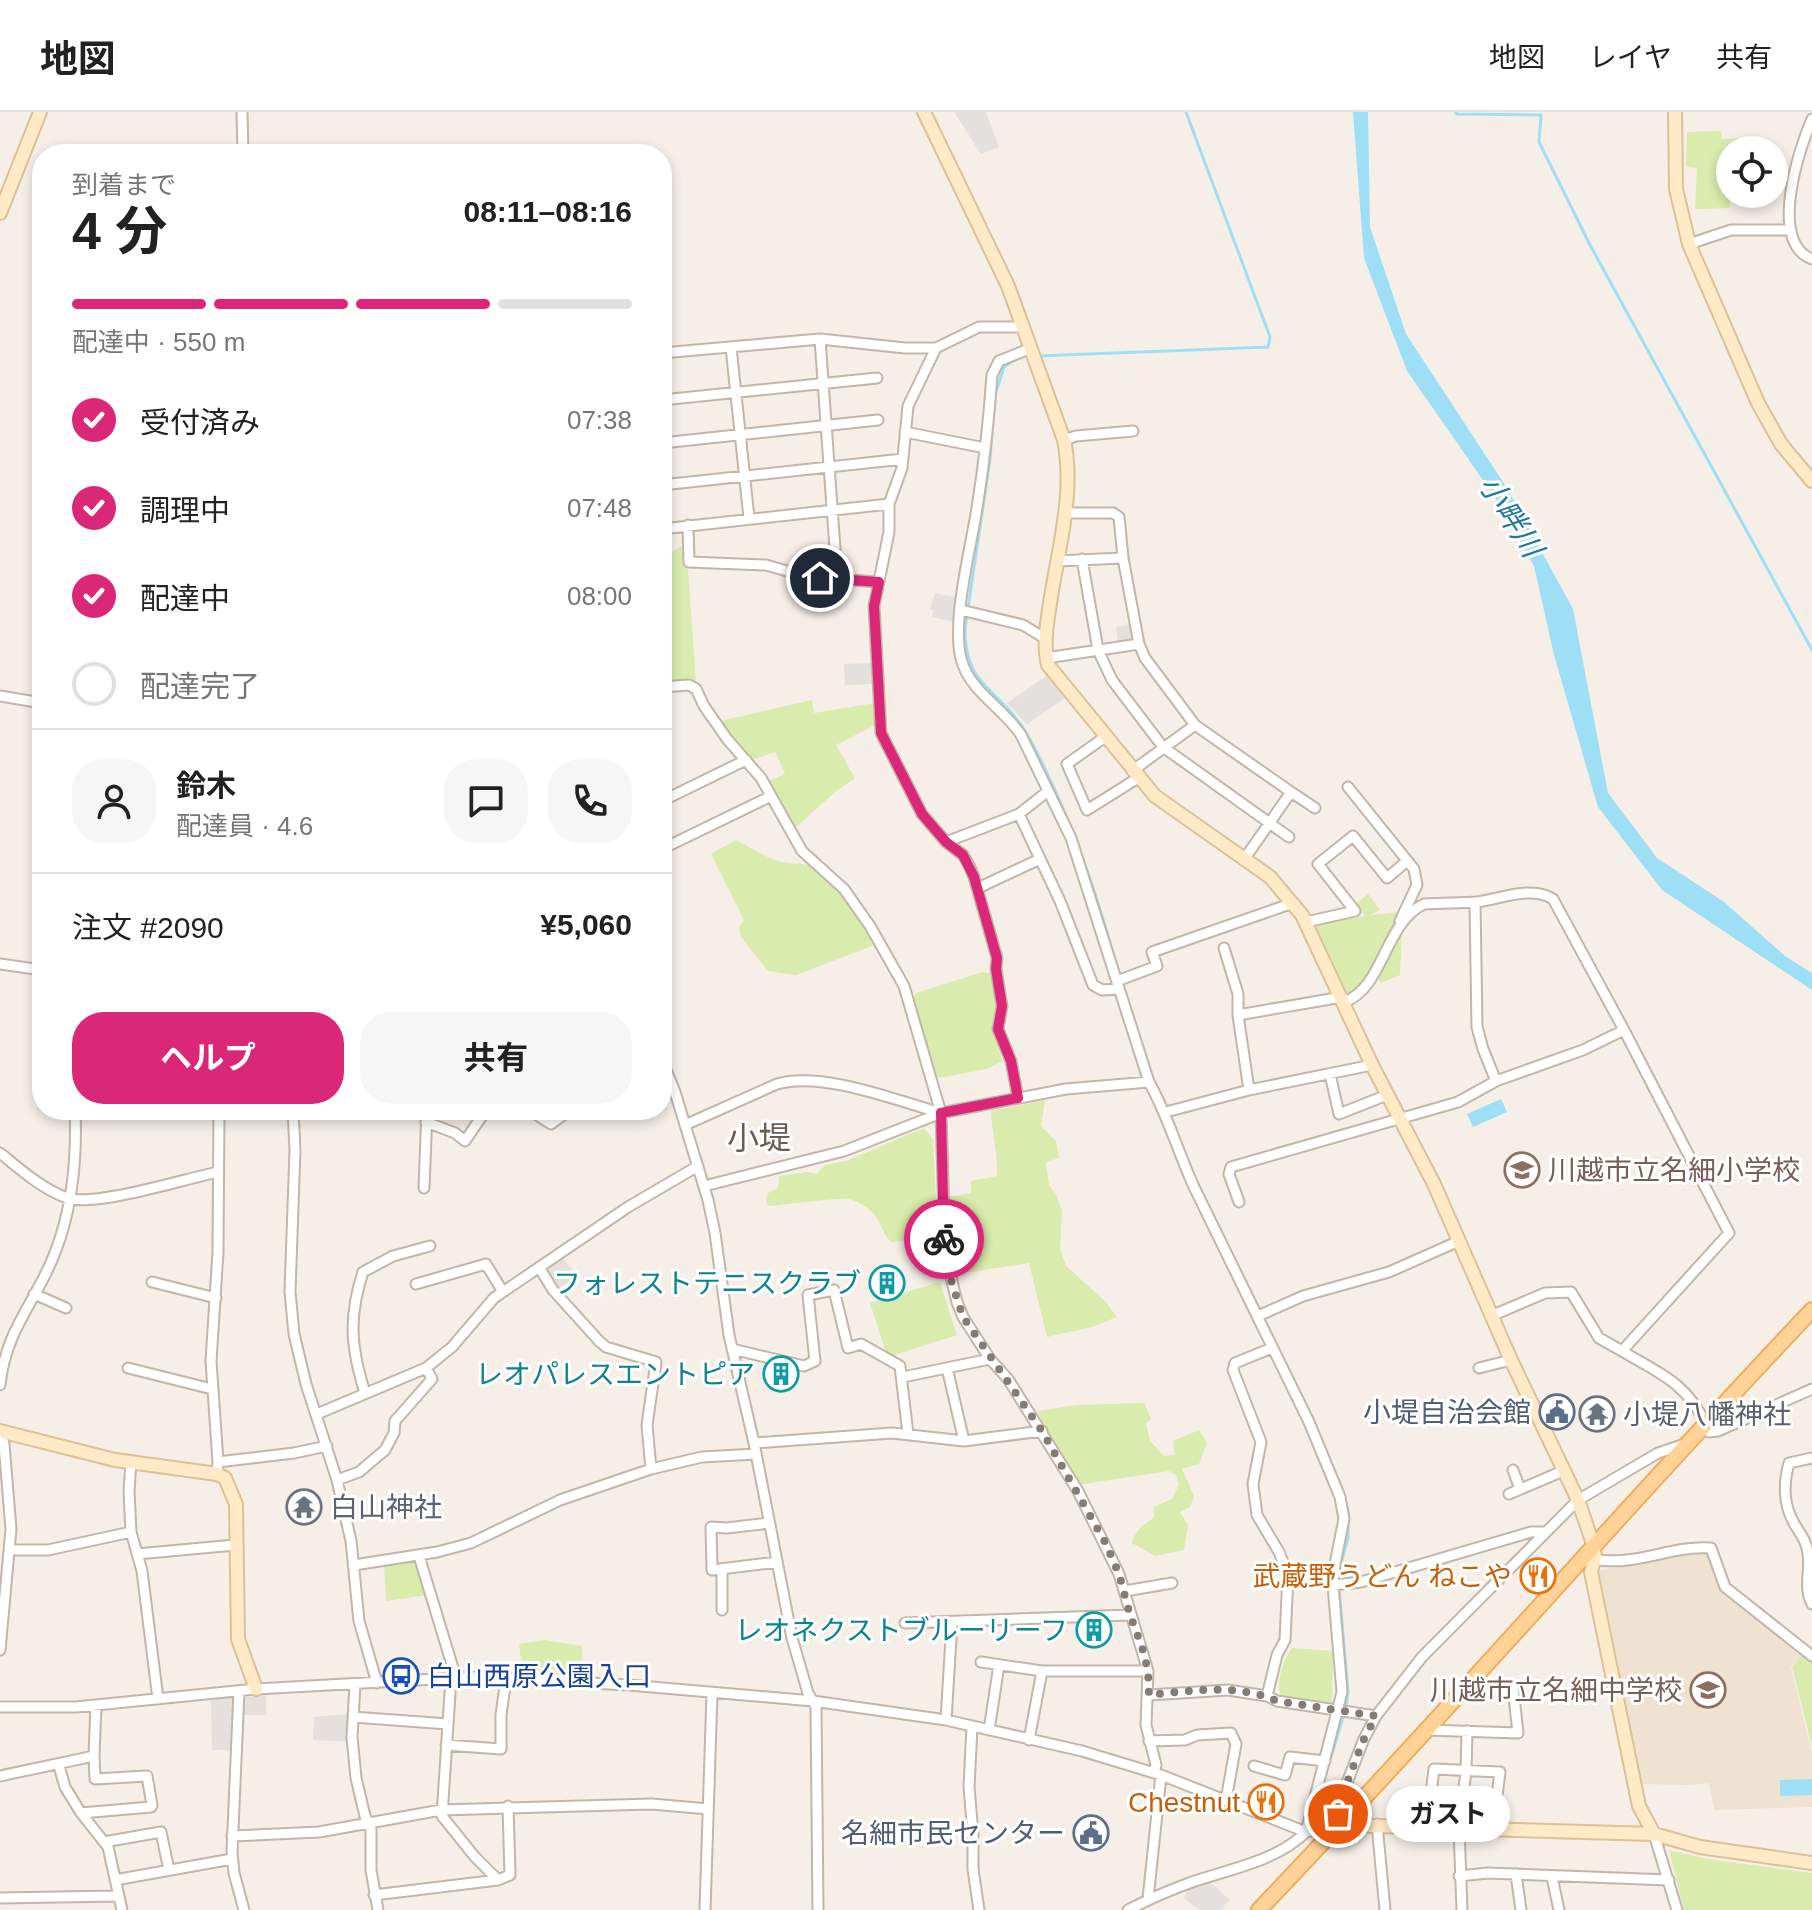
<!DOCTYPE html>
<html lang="ja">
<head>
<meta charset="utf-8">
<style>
	:root { --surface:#fff; --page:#f6f6f6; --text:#222; --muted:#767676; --line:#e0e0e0; --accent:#db2777 }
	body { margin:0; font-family:Helvetica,"Noto Sans JP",sans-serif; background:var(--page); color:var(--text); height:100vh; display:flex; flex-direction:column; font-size:30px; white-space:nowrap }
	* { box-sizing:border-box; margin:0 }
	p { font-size:26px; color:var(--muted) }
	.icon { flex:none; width:44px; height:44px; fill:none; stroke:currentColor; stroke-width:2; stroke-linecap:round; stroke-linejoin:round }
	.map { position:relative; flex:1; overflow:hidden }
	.panel { position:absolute; left:32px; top:32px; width:640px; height:976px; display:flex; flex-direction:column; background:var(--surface); border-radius:32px; box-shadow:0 4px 12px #0003 }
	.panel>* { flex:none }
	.fabs { position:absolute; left:1716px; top:24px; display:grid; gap:16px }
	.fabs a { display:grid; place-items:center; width:72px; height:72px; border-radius:50%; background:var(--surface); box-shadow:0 4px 12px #0003; font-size:40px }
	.pin { position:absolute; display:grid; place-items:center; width:68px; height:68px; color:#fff; margin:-34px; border:4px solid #fff; border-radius:50%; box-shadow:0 2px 8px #0007 }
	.courier { position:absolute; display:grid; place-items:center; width:80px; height:80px; margin:-40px; border:6px solid #db2777; border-radius:50%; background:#fff; color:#222; box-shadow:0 2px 10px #0007 }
	.bubble { position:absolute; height:56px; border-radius:28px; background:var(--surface); box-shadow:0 4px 12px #0003; font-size:26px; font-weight:700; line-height:56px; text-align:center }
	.summary em { font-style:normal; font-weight:700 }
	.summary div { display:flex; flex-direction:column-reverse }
	.summary { display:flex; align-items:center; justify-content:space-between; height:136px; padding:0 40px }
	h1 { font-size:52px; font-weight:700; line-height:60px }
	.bar { display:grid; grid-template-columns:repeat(4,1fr); gap:12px 8px; align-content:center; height:96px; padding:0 40px }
	.bar i { height:10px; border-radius:6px; background:var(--line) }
	.bar .active { background:var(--accent) }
	.bar p { grid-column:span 4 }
	.line { display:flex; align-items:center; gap:20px; padding:0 40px; border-top:2px solid var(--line) }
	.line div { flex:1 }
	.round { display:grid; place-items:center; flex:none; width:84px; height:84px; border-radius:32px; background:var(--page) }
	ol { padding:0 40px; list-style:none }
	li { display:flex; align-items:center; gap:24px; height:88px }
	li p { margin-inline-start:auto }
	li .icon { padding:8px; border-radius:50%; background:var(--accent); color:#fff; stroke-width:4 }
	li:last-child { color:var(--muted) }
	li i { width:44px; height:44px; border:4px solid var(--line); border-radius:50% }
	.action { display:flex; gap:16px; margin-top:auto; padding:16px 40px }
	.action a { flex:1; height:92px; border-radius:32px; background:var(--accent); color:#fff; font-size:32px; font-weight:700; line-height:92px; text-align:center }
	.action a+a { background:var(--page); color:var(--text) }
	header { display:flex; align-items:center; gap:48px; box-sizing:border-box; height:112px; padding:0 40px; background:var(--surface); border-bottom:2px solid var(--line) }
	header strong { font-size:38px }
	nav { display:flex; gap:44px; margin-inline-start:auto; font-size:28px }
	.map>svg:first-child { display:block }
</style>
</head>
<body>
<header>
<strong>地図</strong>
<nav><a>地図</a><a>レイヤ</a><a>共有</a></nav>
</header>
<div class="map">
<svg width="1812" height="1798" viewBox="0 0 1812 1798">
	<rect width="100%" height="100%" fill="#f5efe8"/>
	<path fill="#efe2d0" d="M1712 1439 1723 1479 1801 1543 1791 1555 1812 1641V1695L1714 1698 1709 1671 1687 1673 1639 1672 1595 1459Z"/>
	<path fill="#d9ecad" d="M1721 19 1722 27 1738 26V38H1730V96L1695 97 1697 56 1686 55 1687 20Z
		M686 431 696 570 669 571 662 561V447Z
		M812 588 814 601 875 591 877 612 836 633 855 666 835 680 794 717 769 669 785 662 775 640 752 648 720 609Z
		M736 728C750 735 766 746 781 750 791 752 803 750 812 755 830 766 869 813 872 834L796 863 768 859 741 825 739 814 744 808 711 742Z
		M1368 782 1380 798 1370 803 1401 800C1387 827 1376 866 1348 882L1315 812 1365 804 1355 792Z
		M1402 818 1400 863 1381 871 1377 864Z
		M982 860 989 861C1003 883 993 896 994 918 995 928 1000 939 1002 949L987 957 939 966 935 961 913 886 916 881Z
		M1045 988 1041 1014 1056 1029 1059 1046 1046 1050 1049 1073 1056 1082 1062 1099 1060 1137 1066 1154 1106 1190 1117 1205 1092 1215 1047 1225 1029 1151 957 1162 949 1085 971 1081V1069L997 1064C998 1041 992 1022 991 999Z
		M924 1016 933 1027 938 1126 891 1130C882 1122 881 1108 871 1099 866 1094 856 1089 849 1087 843 1085 781 1093 768 1094L766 1088 768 1081 778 1076 779 1064 808 1060 816 1062 825 1053 846 1049Z
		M940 1170 957 1223 891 1244 886 1240 870 1191Z
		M1144 1291 1151 1307 1146 1311 1150 1329 1164 1344 1175 1343 1173 1329 1199 1318 1207 1331 1199 1352 1182 1357 1194 1384 1190 1395 1180 1400 1188 1413 1184 1438 1155 1444 1132 1431C1134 1420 1144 1411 1154 1406L1153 1395 1172 1387 1179 1373 1176 1363 1169 1359 1077 1373 1037 1299 1077 1293Z
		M418 1448 428 1483 386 1489 384 1453Z
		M545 1528 582 1534V1565L523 1563 519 1532Z
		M1292 1536 1333 1539 1332 1591 1281 1586C1276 1570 1282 1549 1292 1536Z
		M1803 1540 1812 1547V1635L1792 1555Z
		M1669 1738 1708 1747 1812 1761V1798H1684Z"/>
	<path fill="#e3e0dd" d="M954 0H986L999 35 981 42Z
		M935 481 959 486 955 510 932 505 933 498 930 497Z
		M1133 512 1135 528 1118 531 1116 515Z
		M873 551 874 572 845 573 844 552Z
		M1048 563 1067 585 1027 612 1007 591Z
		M561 1144 577 1164 557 1177 545 1159 546 1155Z
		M266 1583V1603H242V1586Z
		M229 1584 233 1586 231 1638H212L211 1586Z
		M351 1602 349 1630 313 1628 314 1605Z
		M1210 1770 1230 1788 1221 1798H1199L1184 1786 1188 1776Z"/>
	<path fill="#9fdff6" d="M1353 0H1368L1370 115 1406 222 1507 376 1573 497 1608 681 1657 746 1724 790 1785 844 1812 861V878L1662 778 1598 695 1554 543 1534 454 1494 384 1407 259 1364 146Z
		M1501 987 1507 1000 1473 1015 1467 1002Z
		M1812 1667V1683L1780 1684V1668Z"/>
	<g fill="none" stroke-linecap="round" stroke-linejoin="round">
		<path stroke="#9fdff6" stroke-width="3" d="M1456 0V2L1541 3 1539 30 1590 133 1812 538
			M1030 244 1019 245 1004 255 995 283 990 347 965 517C965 573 994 574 1021 613 1034 631 1043 653 1052 672 1082 737 1100 794 1119 862
			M1038 244 1268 235 1270 225 1186 0
			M1197 1070 1260 1200
			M1272 1225 1313 1307
			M1326 1340 1348 1398V1426L1340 1455 1339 1477 1348 1580 1346 1595 1331 1645
			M1253 1798 1251 1796 1287 1758"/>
		<defs>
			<path id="street" d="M242 0 243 42
				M1812 7C1799 37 1768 130 1812 147
				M1689 132 1731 118H1791
				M820 227 835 437
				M731 235 749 406
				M936 236 908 294 902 356 889 392V420L874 494 881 621 922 702 946 730 963 743 969 753 974 765 997 846 996 857 1002 894 998 917 1011 949 1018 986
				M1029 237 999 249 992 263C989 307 984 352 977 396 971 436 949 517 963 553 974 582 1004 597 1021 623L1071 726 1149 970C1168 1004 1178 1040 1194 1075L1309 1310 1340 1385 1344 1407 1335 1452 1333 1473 1342 1580 1306 1720C1277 1749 1230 1757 1192 1770 1170 1778 1149 1787 1128 1798
				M662 241 820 227 905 236H936L979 215H1022
				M662 288 877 266
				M905 320 985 336
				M1064 328 1076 324 1133 319
				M662 331 878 308
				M662 373 903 347
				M1064 401H1113L1119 405 1123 446 1139 532 1145 546 1195 613 1291 680 1245 746
				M688 413 689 450 766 453 808 465 879 470
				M662 417 889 392
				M1082 447 1098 538 1112 568 1163 635 1289 725
				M1057 449 1123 446
				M961 498 1023 513 1046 527
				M1046 546 1139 532
				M662 575 689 573 696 577 704 594 727 627 761 666 802 739 844 777 870 814 904 874 941 1001 945 1141 957 1190 963 1205 990 1247 1008 1267 1078 1379 1119 1462 1148 1559 1146 1613 1156 1653 1154 1661
				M0 584 42 591
				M1105 625 1067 652 1087 698 1138 666
				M1132 659 1195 613
				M1348 675 1414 757 1417 773 1400 809
				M1291 680 1315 696
				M662 689 746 648
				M1019 702 1060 789 1093 873 1102 878 1119 877
				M946 730 1019 702 1048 679
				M662 737 771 684
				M978 776 1040 747
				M1475 790 1477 915 1483 937 1496 969
				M1306 810 1355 799 1318 752 1353 724 1387 766 1407 749
				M1224 836 1238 882V903L1249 978
				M0 852 42 858
				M1117 869 1157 854 1152 840 1293 791
				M1344 890C1384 876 1384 811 1424 792 1442 791 1459 791 1477 790 1500 787 1532 773 1553 787L1624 918
				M1238 903 1342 885
				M662 948 675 980 708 1088 715 1121 729 1223 754 1331 792 1526 808 1581 816 1595 818 1798
				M1330 962 1339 1002 1387 983
				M293 998 295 1038 290 1180 294 1222 306 1272 337 1368 351 1429 359 1509 377 1571
				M529 998 551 1012 570 998
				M1166 1000 1249 978 1372 953
				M426 1010 455 1021 465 1029 486 998
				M685 1013 777 972C822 959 895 988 941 1001
				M0 1041C20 1057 42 1077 67 1086 96 1095 184 1067 218 1060
				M704 1074 844 1039 941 1001 1066 977 1149 970
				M424 1076 427 998
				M1239 1090 1229 1062 1231 1055 1458 990 1496 969 1583 938 1624 918 1729 1121 1622 1239 1599 1226 1571 1180 1545 1181 1491 1204
				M539 1155 553 1178 599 1229 606 1235 656 1250 647 1313 651 1357
				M152 1170 216 1186
				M416 1172 486 1152 503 1180
				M34 1182 66 1196
				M1258 1204 1303 1184 1389 1160 1459 1129
				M1272 1236 1235 1251 1233 1258 1261 1330 1253 1372 1257 1403 1279 1440 1288 1463 1333 1473 1361 1470 1531 1420H1543
				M732 1237 804 1254 815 1249 808 1183 834 1178 848 1236 861 1232 900 1254 908 1322
				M1622 1239C1658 1261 1686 1270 1705 1311
				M128 1256 212 1277
				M947 1256 964 1329
				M1479 1256 1511 1248
				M903 1265 990 1247
				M0 1273C6 1215 38 1188 56 1138 73 1093 77 1045 75 998
				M365 1281C351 1236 348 1206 363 1160L393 1144 430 1134
				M317 1302 426 1256 452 1235 494 1186 628 1095 698 1054
				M1701 1316 1709 1320 1718 1319 1812 1277
				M0 1319 4 1332 11 1417 0 1538
				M754 1331 892 1321 964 1329 1042 1319
				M1812 1346 1789 1351C1783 1373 1783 1393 1795 1413 1801 1423 1807 1430 1808 1442 1811 1460 1803 1474 1812 1492
				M131 1350 129 1379 131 1420 142 1459 158 1587
				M218 1350 294 1341 327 1334
				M1513 1358 1520 1377
				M217 1362 218 1350 211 1249 218 1140 219 998
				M337 1368 359 1360 385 1338 394 1321 395 1309 432 1267 426 1256
				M1509 1382 1563 1359
				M769 1411 727 1416 711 1415 712 1458 777 1450
				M10 1438H48L131 1420
				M137 1442 235 1433
				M419 1444 456 1566
				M1594 1448C1604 1448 1616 1450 1627 1448 1655 1445 1681 1434 1711 1436L1725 1475 1812 1544
				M354 1453 437 1440 471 1431 560 1388 651 1357 702 1345 756 1342
				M1288 1463 1285 1528 1277 1543 1267 1584 1277 1589 1376 1604
				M1125 1479 1172 1471
				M722 1498V1457
				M905 1511 1130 1503
				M981 1550 1042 1559H1148
				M355 1572 352 1625 356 1666 365 1704 371 1717V1758L378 1798
				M239 1579 232 1740 234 1761 244 1798
				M1149 1583 1228 1578 1267 1584
				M0 1595H76L256 1577 471 1565 629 1573 813 1589 946 1608 1082 1639 1161 1663 1306 1720 1340 1713 1337 1697 1363 1629 1376 1604 1422 1545 1578 1388 1658 1341 1685 1332
				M353 1605 448 1612
				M946 1608 952 1510
				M972 1615 969 1675 973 1722V1757L979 1798
				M989 1618 999 1553
				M1426 1618 1518 1621 1513 1576 1459 1583
				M1029 1628 1042 1559
				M1149 1629 1185 1628 1197 1623 1231 1621 1236 1632 1226 1688
				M446 1633 501 1637V1603L506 1567
				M59 1654 65 1675 81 1701 108 1735 122 1798
				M1254 1654 1285 1663 1290 1645 1325 1649
				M0 1664 94 1644 96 1593
				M81 1701 151 1695 152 1693 147 1664 95 1667 94 1644
				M1377 1712 1385 1798
				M1427 1714 1434 1657 1500 1660 1493 1716
				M1654 1722 1677 1798
				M232 1724 319 1720 441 1698 652 1692 708 1697
				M104 1730 161 1720 169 1758
				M1516 1762 1521 1798
				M1459 1764 1488 1761 1669 1768
				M1552 1765 1559 1798
				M115 1768 232 1747
				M498 1768 510 1763 508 1694
				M374 1783 498 1768 475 1745 442 1704 451 1566
				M0 1786 118 1784
				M1148 1787 1161 1663
				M705 1798 712 1581
				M1462 1798 1459 1716 1466 1659 1467 1619"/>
			<path id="secondary" d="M924 0 1008 174 1064 328C1075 381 1058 438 1050 491 1047 511 1043 533 1048 553L1155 684 1270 765 1302 803 1372 953 1434 1072 1511 1248 1578 1388 1593 1432 1595 1444 1591 1460 1639 1694 1654 1722
				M1675 0 1676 77 1689 132 1758 291 1781 332 1812 369
				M0 101 40 0
				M0 1319 115 1348 217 1362 225 1366 236 1392 238 1527 256 1577
				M1340 1713 1654 1722 1700 1735 1812 1751"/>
			<path id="primary" d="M1259 1798C1447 1601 1625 1395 1812 1198"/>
		</defs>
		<use href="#street" stroke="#c2b6a9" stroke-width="13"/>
		<use href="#secondary" stroke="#dcc096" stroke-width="16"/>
		<use href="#primary" stroke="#eeae5d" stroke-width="18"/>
		<use href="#street" stroke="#fff" stroke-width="9"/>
		<use href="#secondary" stroke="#ffeac8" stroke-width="12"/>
		<use href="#primary" stroke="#ffd397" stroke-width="14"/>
	</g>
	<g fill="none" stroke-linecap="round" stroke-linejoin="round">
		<path stroke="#857d74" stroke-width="8" stroke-dasharray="0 14.4" d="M944 1127 951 1168 963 1205 1042 1319 1105 1430 1119 1462 1130 1503 1142 1535 1148 1559 1149 1583C1189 1579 1238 1571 1277 1589L1376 1604 1363 1629 1337 1697 1338 1702"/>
		<path stroke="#db2777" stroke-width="10" d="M820 466 879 470 874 494 881 621 922 702 946 730 963 743 974 765 997 846 996 857 1002 894 998 917 1011 949 1018 986 941 1001 944 1127"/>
	</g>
	<defs>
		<symbol id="school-ring" viewBox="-11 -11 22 22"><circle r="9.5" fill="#fff" stroke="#8d6e63" stroke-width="1.5"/><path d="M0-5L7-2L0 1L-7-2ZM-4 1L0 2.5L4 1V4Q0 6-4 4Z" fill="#8d6e63"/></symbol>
		<symbol id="building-ring" viewBox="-11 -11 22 22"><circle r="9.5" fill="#fff" stroke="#0f9aa8" stroke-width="1.5"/><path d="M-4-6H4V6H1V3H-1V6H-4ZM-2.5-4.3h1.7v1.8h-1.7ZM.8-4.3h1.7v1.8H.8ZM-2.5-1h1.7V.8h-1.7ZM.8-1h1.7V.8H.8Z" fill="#0f9aa8"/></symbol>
		<symbol id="civic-ring" viewBox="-11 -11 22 22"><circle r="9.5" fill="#fff" stroke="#5c6f8a" stroke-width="1.5"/><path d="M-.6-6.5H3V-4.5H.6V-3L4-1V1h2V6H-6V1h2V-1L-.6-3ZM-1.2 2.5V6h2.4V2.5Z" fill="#5c6f8a"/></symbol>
		<symbol id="temple-ring" viewBox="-11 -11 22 22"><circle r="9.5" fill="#fff" stroke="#6b7280" stroke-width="1.5"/><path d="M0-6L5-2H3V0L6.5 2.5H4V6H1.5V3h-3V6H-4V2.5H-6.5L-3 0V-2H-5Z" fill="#6b7280"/></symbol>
		<symbol id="restaurant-ring" viewBox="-11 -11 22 22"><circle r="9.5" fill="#fff" stroke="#e8710a" stroke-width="1.5"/><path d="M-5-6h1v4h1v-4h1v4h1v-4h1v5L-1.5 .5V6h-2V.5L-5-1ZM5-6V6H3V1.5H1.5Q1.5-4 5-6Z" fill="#e8710a"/></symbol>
		<symbol id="bus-ring" viewBox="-11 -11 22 22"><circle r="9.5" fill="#fff" stroke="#1a4fb4" stroke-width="1.5"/><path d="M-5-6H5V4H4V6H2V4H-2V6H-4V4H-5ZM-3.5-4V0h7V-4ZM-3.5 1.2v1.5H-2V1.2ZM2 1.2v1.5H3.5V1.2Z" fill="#1a4fb4"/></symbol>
	</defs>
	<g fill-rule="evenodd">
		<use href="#school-ring" x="1502" y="1038" width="40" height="40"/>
		<use href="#building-ring" x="867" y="1151" width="40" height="40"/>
		<use href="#building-ring" x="761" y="1242" width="40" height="40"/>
		<use href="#civic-ring" x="1537" y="1280" width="40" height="40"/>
		<use href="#temple-ring" x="1577" y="1282" width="40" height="40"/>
		<use href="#temple-ring" x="284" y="1375" width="40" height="40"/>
		<use href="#restaurant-ring" x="1518" y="1444" width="40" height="40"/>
		<use href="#building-ring" x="1074" y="1498" width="40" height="40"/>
		<use href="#bus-ring" x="381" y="1544" width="40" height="40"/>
		<use href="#school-ring" x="1688" y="1558" width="40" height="40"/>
		<use href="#restaurant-ring" x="1246" y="1670" width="40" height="40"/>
		<use href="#civic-ring" x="1071" y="1701" width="40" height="40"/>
	</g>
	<g text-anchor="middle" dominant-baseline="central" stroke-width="6" stroke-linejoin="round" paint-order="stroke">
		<g font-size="28" fill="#785e54" stroke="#fff" text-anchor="start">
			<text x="1548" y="1058">川越市立名細小学校</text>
			<text x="1682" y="1578" text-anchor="end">川越市立名細中学校</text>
		</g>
		<g font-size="28" fill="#0d838f" stroke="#fff" text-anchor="end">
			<text x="861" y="1171">フォレストテニスクラブ</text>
			<text x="755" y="1262">レオパレスエントピア</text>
			<text x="1068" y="1518">レオネクストブルーリーフ</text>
		</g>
		<g font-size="28" fill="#4e5e75" stroke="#fff" text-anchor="end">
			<text x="1531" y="1300">小堤自治会館</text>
			<text x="1065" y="1721">名細市民センター</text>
		</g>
		<g font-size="28" fill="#5b616d" stroke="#fff" text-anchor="start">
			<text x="1623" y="1302">小堤八幡神社</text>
			<text x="330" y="1395">白山神社</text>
		</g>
		<g font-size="28" fill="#c56008" stroke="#fff" text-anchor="end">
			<text x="1512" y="1464">武蔵野うどん ねこや</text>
			<text x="1240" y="1690">Chestnut</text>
		</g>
		<g font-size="28" fill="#164399" stroke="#fff" text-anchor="start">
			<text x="427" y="1564">白山西原公園入口</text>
		</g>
		<g font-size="30" font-style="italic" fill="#21799c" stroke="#fff">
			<text transform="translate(1511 404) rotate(57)">小畔川</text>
		</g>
		<g font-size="32" fill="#6d5b4c" stroke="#fff">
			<text x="759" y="1026">小堤</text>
		</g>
	</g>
</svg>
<div class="fabs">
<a><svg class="icon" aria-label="locate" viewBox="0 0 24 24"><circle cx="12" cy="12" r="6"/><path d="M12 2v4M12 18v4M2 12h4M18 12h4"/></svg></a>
</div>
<div class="pin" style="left:1338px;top:1702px;background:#ea580c"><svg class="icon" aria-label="bag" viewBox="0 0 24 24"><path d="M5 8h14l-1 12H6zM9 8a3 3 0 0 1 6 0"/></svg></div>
<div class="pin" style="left:820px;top:466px;background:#1f2937"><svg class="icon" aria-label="home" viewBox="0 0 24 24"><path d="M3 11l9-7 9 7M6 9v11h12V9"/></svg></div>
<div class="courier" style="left:944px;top:1127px"><svg class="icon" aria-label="bike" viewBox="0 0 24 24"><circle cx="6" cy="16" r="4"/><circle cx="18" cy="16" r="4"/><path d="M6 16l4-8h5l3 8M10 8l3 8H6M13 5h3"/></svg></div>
<div class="bubble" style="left:1386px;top:1674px;width:124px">ガスト</div>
<section class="panel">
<div class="summary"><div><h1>4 分</h1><p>到着まで</p></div><em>08:11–08:16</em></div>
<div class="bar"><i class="active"></i><i class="active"></i><i class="active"></i><i></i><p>配達中 · 550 m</p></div>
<ol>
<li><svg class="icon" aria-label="check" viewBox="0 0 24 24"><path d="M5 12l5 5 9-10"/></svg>受付済み<p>07:38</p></li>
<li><svg class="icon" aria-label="check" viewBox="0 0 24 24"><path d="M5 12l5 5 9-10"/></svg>調理中<p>07:48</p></li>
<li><svg class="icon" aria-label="check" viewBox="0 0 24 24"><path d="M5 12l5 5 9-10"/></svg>配達中<p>08:00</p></li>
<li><i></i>配達完了</li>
</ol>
<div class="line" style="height:144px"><a class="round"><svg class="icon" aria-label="person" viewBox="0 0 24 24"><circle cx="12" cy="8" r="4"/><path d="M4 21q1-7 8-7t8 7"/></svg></a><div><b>鈴木</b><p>配達員 · 4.6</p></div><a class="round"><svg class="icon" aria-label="chat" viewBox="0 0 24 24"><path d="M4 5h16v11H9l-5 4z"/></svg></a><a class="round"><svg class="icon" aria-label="phone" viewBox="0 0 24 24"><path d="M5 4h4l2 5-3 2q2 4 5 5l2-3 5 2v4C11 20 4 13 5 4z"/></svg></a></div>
<div class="line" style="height:104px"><div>注文 #2090</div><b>¥5,060</b></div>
<div class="action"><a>ヘルプ</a><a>共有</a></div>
</section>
</div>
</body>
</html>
